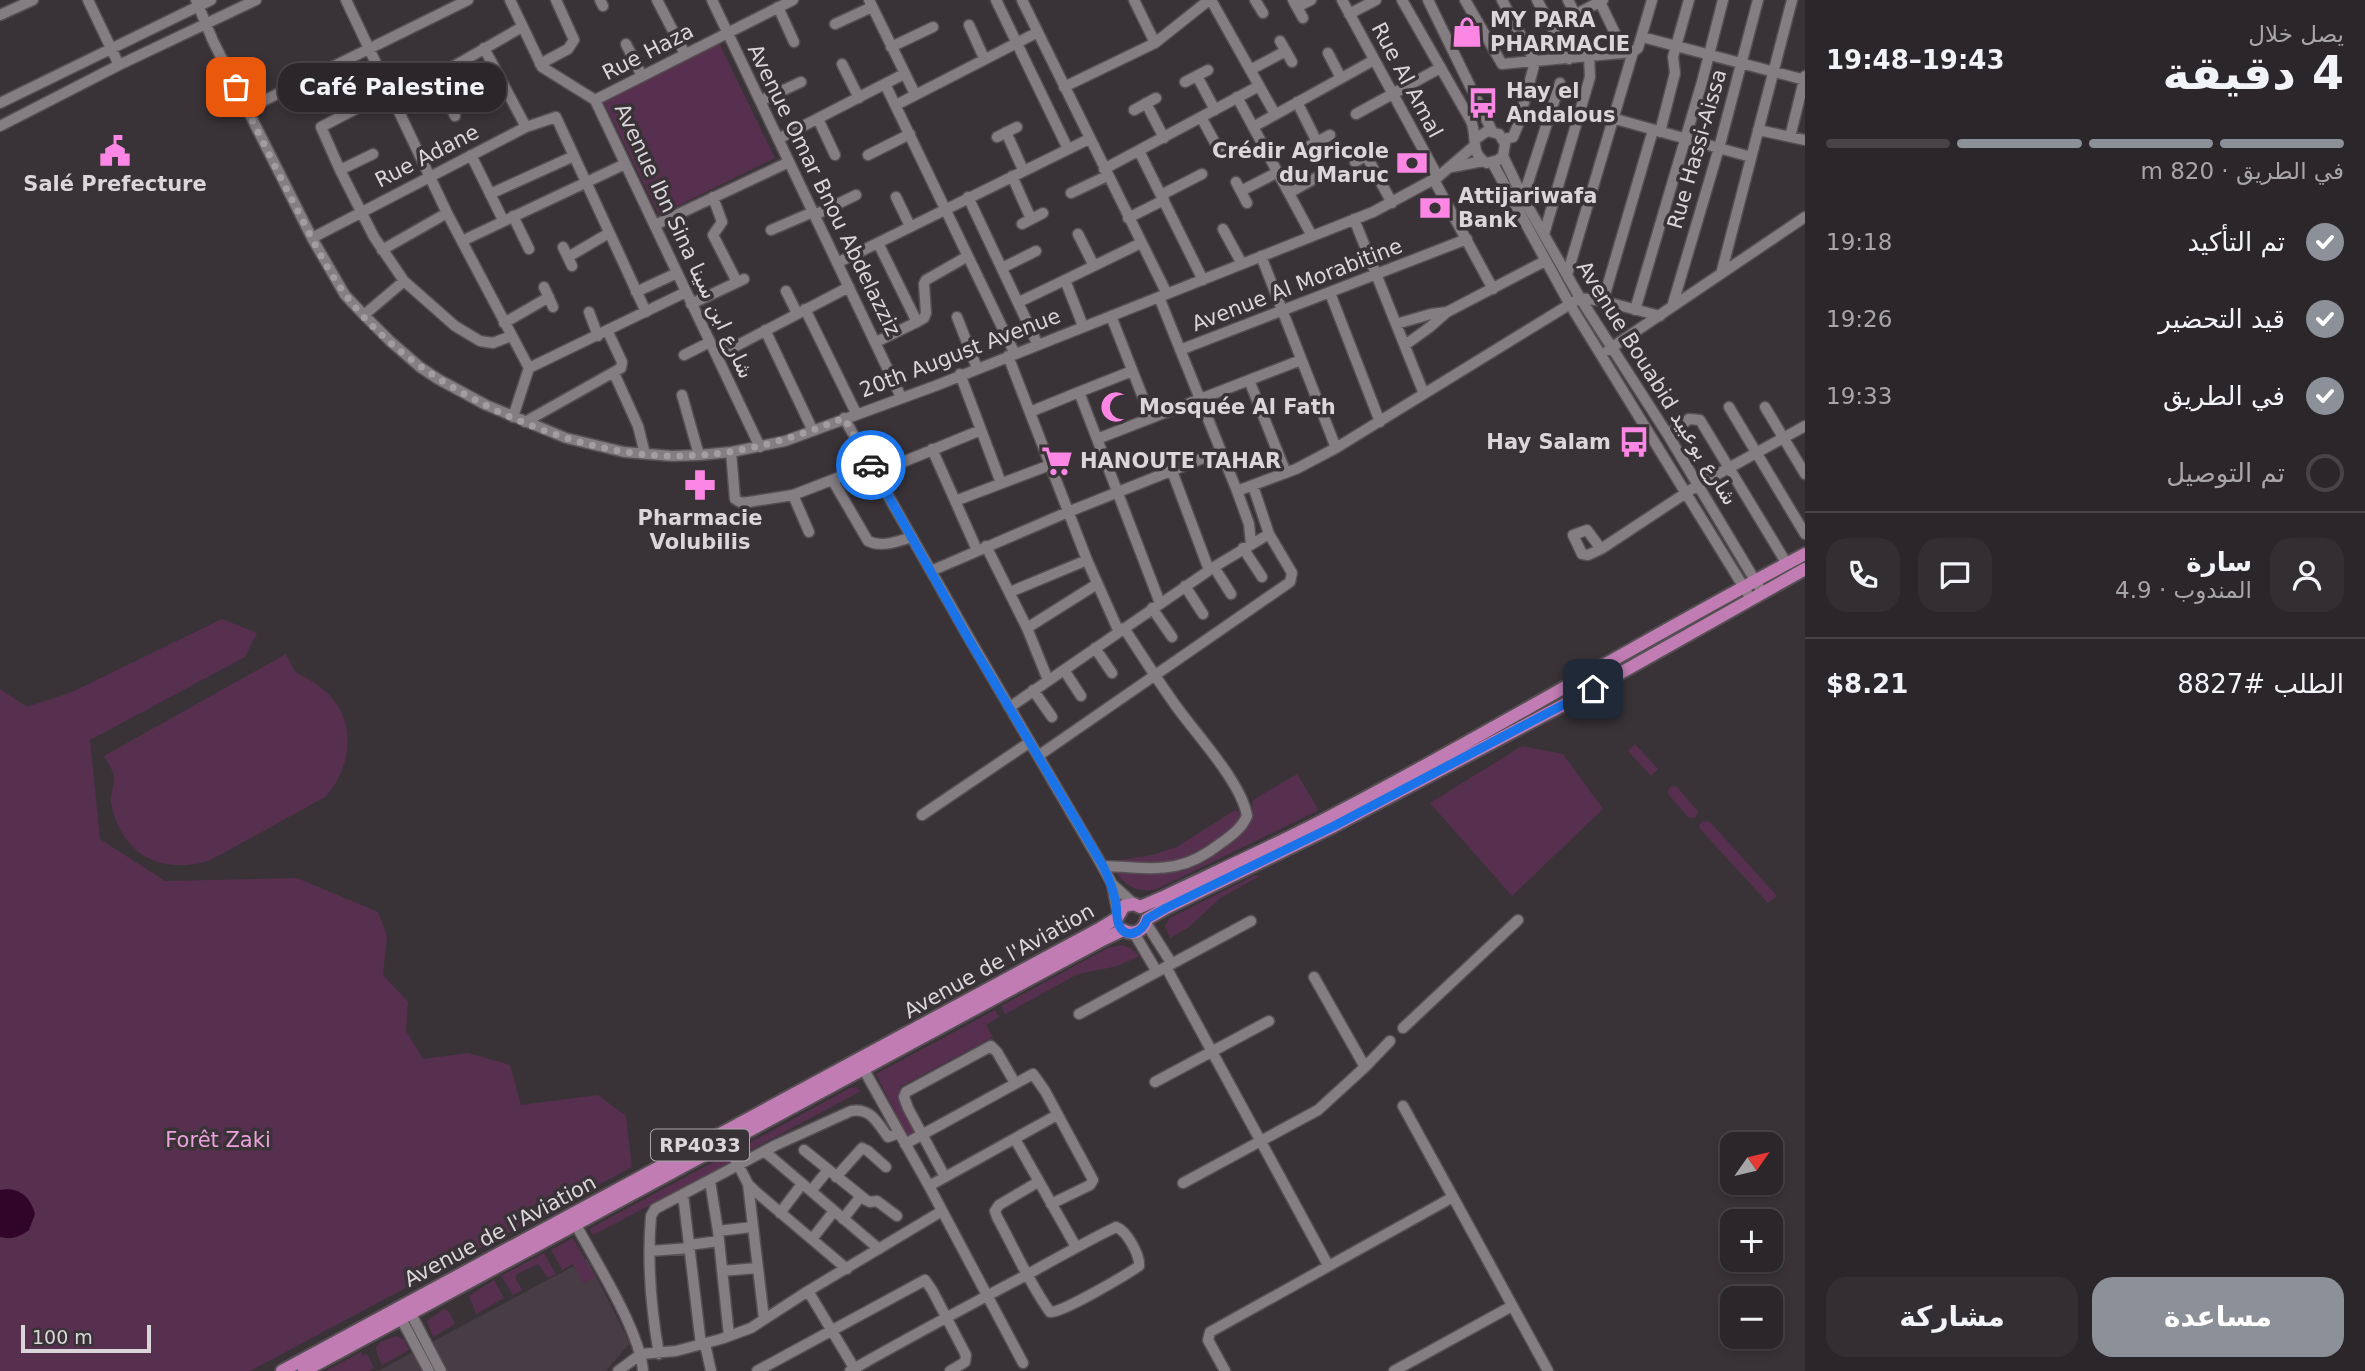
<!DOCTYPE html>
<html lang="ar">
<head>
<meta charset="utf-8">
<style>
	:root { --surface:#2b262a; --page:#332e32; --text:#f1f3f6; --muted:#a6a5a8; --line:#474347; --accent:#8c9099 }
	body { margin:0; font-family:"DejaVu Sans","Noto Sans Arabic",sans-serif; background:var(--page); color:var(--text); direction:rtl; height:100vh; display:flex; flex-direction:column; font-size:26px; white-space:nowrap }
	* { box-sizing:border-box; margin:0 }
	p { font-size:23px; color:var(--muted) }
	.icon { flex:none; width:38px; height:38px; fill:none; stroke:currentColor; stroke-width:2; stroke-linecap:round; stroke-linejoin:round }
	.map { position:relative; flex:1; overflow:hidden; direction:ltr }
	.sheet { display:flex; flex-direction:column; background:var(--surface); width:560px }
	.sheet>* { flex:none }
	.needle { width:46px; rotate:56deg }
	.tools { position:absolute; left:1720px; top:1132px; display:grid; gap:14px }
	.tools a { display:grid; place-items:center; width:63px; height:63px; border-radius:14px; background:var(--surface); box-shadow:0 4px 10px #0003,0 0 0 2px var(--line); font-size:35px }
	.scale { position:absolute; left:21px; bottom:18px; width:130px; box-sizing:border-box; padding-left:7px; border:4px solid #dad6d9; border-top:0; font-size:19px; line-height:24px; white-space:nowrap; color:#dad6d9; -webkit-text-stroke:5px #393338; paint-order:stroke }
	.pin { position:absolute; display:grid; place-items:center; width:60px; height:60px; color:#fff; margin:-30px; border-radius:14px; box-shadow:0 4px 10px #0006 }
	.courier { position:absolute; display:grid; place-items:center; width:70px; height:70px; margin:-35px; border:5px solid #1a73e8; border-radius:50%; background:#fff; color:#222; box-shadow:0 2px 9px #0007 }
	.bubble { position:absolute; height:49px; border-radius:21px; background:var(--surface); box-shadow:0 4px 10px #0003,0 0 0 2px var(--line); font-size:23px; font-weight:600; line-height:49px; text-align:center; direction:rtl }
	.summary em { font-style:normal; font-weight:600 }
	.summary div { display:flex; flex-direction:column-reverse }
	.summary { display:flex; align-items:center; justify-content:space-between; height:119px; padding:0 21px }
	h1 { font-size:46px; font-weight:600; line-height:52px }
	.bar { display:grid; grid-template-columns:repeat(4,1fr); gap:10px 7px; align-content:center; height:84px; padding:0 21px }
	.bar i { height:9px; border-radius:5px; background:var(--line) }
	.bar .selected { background:var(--accent) }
	.bar p { grid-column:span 4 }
	.line { display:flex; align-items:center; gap:18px; padding:0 21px; border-top:2px solid var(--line) }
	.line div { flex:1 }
	.round { display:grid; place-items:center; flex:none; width:74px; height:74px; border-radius:21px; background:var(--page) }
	ol { padding:0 21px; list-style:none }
	li { display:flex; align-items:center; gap:21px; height:77px }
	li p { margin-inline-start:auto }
	li .icon { padding:7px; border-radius:50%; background:var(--accent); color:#fff; stroke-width:4 }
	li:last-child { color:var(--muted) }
	li i { width:38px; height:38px; border:4px solid var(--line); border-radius:50% }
	.cta { display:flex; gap:14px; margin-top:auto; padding:14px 21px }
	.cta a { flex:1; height:80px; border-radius:21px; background:var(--accent); color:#fff; font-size:28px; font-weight:600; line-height:80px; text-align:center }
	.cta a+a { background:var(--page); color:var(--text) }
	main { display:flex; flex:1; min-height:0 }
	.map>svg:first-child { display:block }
</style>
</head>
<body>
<main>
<section class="sheet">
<div class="summary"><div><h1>4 دقيقة</h1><p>يصل خلال</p></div><em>19:43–19:48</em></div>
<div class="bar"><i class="selected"></i><i class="selected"></i><i class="selected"></i><i></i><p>في الطريق · 820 m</p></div>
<ol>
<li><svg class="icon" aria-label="check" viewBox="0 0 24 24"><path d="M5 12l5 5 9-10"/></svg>تم التأكيد<p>19:18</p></li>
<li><svg class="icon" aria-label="check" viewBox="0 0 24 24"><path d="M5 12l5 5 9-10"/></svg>قيد التحضير<p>19:26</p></li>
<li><svg class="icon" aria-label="check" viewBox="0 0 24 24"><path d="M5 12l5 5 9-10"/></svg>في الطريق<p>19:33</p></li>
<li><i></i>تم التوصيل</li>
</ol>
<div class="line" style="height:126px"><a class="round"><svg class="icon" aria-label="person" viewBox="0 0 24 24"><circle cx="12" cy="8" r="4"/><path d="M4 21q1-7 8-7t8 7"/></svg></a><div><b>سارة</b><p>المندوب · 4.9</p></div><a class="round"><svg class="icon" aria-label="chat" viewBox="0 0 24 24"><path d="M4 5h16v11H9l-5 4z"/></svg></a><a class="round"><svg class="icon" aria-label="phone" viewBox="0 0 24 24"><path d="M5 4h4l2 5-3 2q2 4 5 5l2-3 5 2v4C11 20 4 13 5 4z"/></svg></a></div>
<div class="line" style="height:91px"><div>الطلب #8827</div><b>$8.21</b></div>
<div class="cta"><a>مساعدة</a><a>مشاركة</a></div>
</section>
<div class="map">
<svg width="1805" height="1371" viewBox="0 0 1805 1371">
	<rect width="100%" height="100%" fill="#393338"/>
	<path fill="#483d45" d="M587 1259 630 1343 606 1371H378Z"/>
	<path fill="#57304f" d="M719 43 775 158 659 215 602 99Z
		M222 619 257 633 245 657 90 740 100 839 165 881 297 878 378 912 387 936 383 975 408 1002 406 1031 423 1059 468 1053 510 1065 521 1105 598 1095 626 1116 632 1167 250 1371H0V689L27 707 72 692Z
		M286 654C289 659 292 668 297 673 298 674 305 677 306 678 316 683 325 690 332 698 357 728 350 770 325 797L209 861C160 875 121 854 111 803 110 793 115 785 114 776 113 770 107 762 104 756Z
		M1635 744 1658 769 1651 776 1628 751Z
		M1522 746 1563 754 1603 809 1512 896 1430 803Z
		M1297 774 1319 810 1157 889C1138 893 1128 887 1117 874V871L1163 872 1239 835 1251 819 1253 800Z
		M1672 786 1677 787 1696 809 1698 811 1696 817 1690 818 1687 816 1669 795 1668 790Z
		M1235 810 1241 814C1232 837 1200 858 1176 864 1162 867 1136 863 1120 862L1121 860 1152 855 1177 847Z
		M1703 821 1710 822 1777 896 1768 903 1700 829 1699 825Z
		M1254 876H1260L1220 898 1189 927 1170 938 1165 926 1170 918Z
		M1123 945 1132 949 1139 956 1118 966 1078 974 1005 1014 1001 1006 1108 948Z
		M995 1010 999 1017 986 1025 993 1037 900 1087V1099L918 1132 908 1137 876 1074Z
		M856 1087 861 1091 738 1157 735 1151 850 1088Z
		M728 1154 732 1162 593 1235 589 1229Z
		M573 1238 595 1277 583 1284 573 1264 562 1270 551 1250Z
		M544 1253 556 1274 548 1278 538 1264 517 1274 515 1278 522 1290 513 1295 501 1276Z
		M494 1280 504 1298 476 1314 469 1296Z
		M444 1309 449 1312 455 1324 433 1337 427 1321Z
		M396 1336 403 1339 409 1350 382 1365 377 1354 376 1347 381 1342Z
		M361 1352 363 1356 367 1354 374 1368 369 1371H326Z"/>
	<path fill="#31052a" d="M7 1189C23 1190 31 1199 35 1214L29 1230C20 1237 11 1240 0 1237V1190Z"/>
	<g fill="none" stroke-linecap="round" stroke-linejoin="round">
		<defs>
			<path id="minor" d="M88 0 119 65
				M196 0 213 41 312 238 345 295 364 315 390 341 420 367 438 379 486 405 566 438 624 452 672 456 699 455 731 452 785 441 935 386 1373 212 1438 177 1474 146
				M346 0 447 213 529 368
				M510 0 542 67 595 100 760 447
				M600 0 603 6
				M657 0 685 54
				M712 0 901 397
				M869 0 915 94
				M996 0 1068 149
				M1022 0 1167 294
				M1134 0 1155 43
				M1211 0 1275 114
				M1255 0 1263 13
				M1293 0 1303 18
				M1342 0 1438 177
				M1402 0 1471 121C1478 137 1469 154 1487 163L1498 160 1503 156 1505 144 1499 134 1487 131 1476 139
				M1428 0 1492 131
				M1465 0 1502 64 1633 52
				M1502 0 1535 62 1518 125 1513 137 1504 139
				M1537 0 1569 59
				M1568 0 1575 14
				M1599 0 1624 52
				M778 7 794 42
				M1297 7 1311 0
				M1349 14 1376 0
				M0 15 33 0
				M835 24 872 7
				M969 25 984 58
				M1552 27 1603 0
				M1642 37 1805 80
				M1280 41 1292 62
				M626 44 642 76
				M891 47 933 27
				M484 48 526 127
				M1328 53 1341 78
				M540 64 568 49 574 40 556 0
				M842 64 859 98
				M1250 70 1286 51
				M1197 76 1215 110
				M1185 82 1208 70
				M885 84 1015 354
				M1064 87 1155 43 1209 0
				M388 92 321 127 340 170 374 237 404 281 455 326 480 341 493 343 511 336
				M1237 97 1312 236
				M595 100 793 0
				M760 101 801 82
				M1297 102 1317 142
				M0 103 211 0
				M1146 103 1164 138
				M896 105 1038 32
				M247 109 468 0
				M1134 110 1156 98
				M1356 114 1440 68
				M455 116 441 83 442 73 522 27
				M1201 117 1220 152
				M1612 118 1751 157
				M818 119 835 155
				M0 126 119 65 256 0
				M1253 127 1374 60
				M1758 130 1805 140
				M1006 132 1023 170
				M1660 132 1675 73 1673 57 1689 0
				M997 137 1017 127
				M1790 137 1805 76
				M778 139 904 74
				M1306 148 1330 135
				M1139 151 1203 280
				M471 155 503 220
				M868 155 910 134
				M1366 155 1392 203
				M1503 156 1523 198 1580 298 1668 435 1762 592
				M1355 162 1378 149
				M1492 162 1569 303 1751 599
				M1452 167 1483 161
				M1104 169 1259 86
				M340 170 373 154
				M1012 176 1031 219
				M1434 180 1493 289
				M1236 182 1247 203
				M1241 191 1278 172
				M1071 193 1107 176
				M1289 193 1321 175
				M490 194 574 156
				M1161 195 1202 174
				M713 197 722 222 713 235 737 282
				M896 197 910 226
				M968 197 1038 345
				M1523 198 1560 83
				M815 215 856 195
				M513 216 529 249
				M1128 218 1164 200
				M1354 219 1424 394
				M1022 224 1043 213
				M655 225 789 162
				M1223 229 1242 264
				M771 230 813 212
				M1078 234 1094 266
				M1544 234 1590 77 1589 57
				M312 238 526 127 556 117 646 312
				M462 241 625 164
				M563 247 572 266
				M382 250 447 213
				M1261 256 1336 448
				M568 257 609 233
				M837 263 1089 139
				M1002 268 1036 251
				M1721 274 1792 0
				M1567 275 1633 52 1638 48 1652 0
				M544 287 553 307
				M786 291 797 313
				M636 292 677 273
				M1330 293 1380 422
				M1159 297 1237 491 1249 524 1251 544
				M1603 301 1653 130
				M1019 302 1065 280
				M691 304 744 279
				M1672 307 1719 148 1758 0
				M805 309 856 413
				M1635 310 1702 82 1723 0
				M589 312 598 336
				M364 315 404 281
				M1111 316 1151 418
				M957 317 977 368
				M917 322 924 318 926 313 924 284 926 280 968 256
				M504 323 549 297
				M1396 324 1431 314 1447 312
				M1083 326 1065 280 1141 243
				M765 330 813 431
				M876 342 917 322 878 243
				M1405 345 1430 327 1447 312 1545 261
				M1180 350 1467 239
				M1608 350 1805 217
				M684 355 710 342
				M717 356 849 287
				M1008 356 1087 560 1119 632
				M614 373 638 426 645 454
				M960 374 1001 483
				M1249 380 1286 473
				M1079 392 1132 371
				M682 395 699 455
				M1729 407 1805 534
				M1765 407 1805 474
				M1030 412 1079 392 1160 603
				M513 417 529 368 686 292
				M844 418 969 638 1099 860 1112 884 1118 915
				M525 422 621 368 622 362 608 332
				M1668 435 1689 419 1700 420 1787 564
				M1097 439 1301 360
				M932 449 977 550
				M731 452 735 499 742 503 793 495 871 465
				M1172 471 1209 570
				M876 473 981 430
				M833 481 868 541C882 548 898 541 912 537
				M1237 491 1296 469 1336 448 1580 298 1603 301 1660 316
				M793 495 809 532
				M955 501 1050 465
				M986 546 1027 628 1048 680
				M1243 548 1262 577
				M1601 549 1587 530 1573 535 1582 554 1588 555 1601 549 1698 485 1805 426
				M1214 567 1231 594
				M931 571 1068 512 1221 451
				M1185 586 1203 614
				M1010 592 1087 560
				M1152 608 1172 637
				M1027 628 1097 584
				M1095 648 1112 673
				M1064 670 1081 696
				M1033 690 1052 717
				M1010 707 1214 567 1269 534
				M1038 756 1290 582 1292 573 1269 534 1253 486
				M922 815 1030 742
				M1103 866C1153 867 1178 877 1221 843 1231 836 1242 828 1247 816 1242 783 1196 734 1176 706 1158 681 1141 654 1124 628
				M1112 884 1134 904
				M1146 923 1172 964
				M1134 933 1157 972
				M1166 967 1328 1265
				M1079 1014 1251 921
				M1403 1028 1518 920
				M1365 1067 1390 1041
				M863 1068 929 1186 1023 1363
				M1155 1082 1269 1021
				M1403 1106 1453 1197
				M1015 1139 1076 1247
				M727 1143 748 1184 755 1191 847 1269
				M905 1144 1033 1074 1045 1091 1093 1180 1090 1185 1051 1204
				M804 1150 866 1200 870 1202 877 1201 897 1216
				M764 1151 879 1249
				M836 1177 862 1148 868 1151 886 1167
				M945 1177 908 1108 904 1097 906 1092 991 1046 997 1052 1015 1083
				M710 1181 718 1231 729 1336
				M1183 1183 1318 1110 1365 1067 1314 977
				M748 1184 764 1319
				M929 1186 1057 1115
				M811 1191 828 1170
				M683 1194 701 1345
				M780 1213 802 1184
				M843 1219 861 1196
				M576 1225C596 1262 640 1331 643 1371
				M718 1231 752 1227
				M812 1239 834 1211
				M689 1245 719 1241
				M650 1251 690 1248
				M722 1271 757 1268
				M808 1291 856 1371
				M409 1310 441 1371
				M398 1313 429 1371
				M705 1344 711 1371
				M659 1354C651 1309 647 1262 651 1216L655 1209 776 1145 851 1111C871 1107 878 1124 888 1137L899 1133
				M618 1371 641 1354 676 1351 721 1339 751 1328 808 1291 942 1211
				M757 1371 925 1280 932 1290 966 1355 965 1362 950 1371
				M850 1371C909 1337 970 1305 1030 1273 1059 1257 1087 1241 1116 1227 1127 1231 1140 1255 1139 1266 1126 1275 1062 1313 1050 1312 1029 1283 1014 1248 997 1217L995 1211 999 1205 1038 1182
				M1225 1371 1208 1340 1210 1332 1453 1197 1548 1371
				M1394 1371 1512 1306"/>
			<path id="major" d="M282 1371 1099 929 1117 918 1124 906 1134 904 1140 907 1161 898C1218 871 1276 845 1333 815 1492 732 1646 638 1805 554
				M304 1371 1104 939 1123 930C1134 936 1144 931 1147 919L1166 908 1334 826 1569 702 1805 569"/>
		</defs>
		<use href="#minor" stroke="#554f53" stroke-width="13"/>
		<use href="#major" stroke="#554f53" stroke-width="16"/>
		<use href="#minor" stroke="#847d82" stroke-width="10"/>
		<use href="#major" stroke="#c07cb3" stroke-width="12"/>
	</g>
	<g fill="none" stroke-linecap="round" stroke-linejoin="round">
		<path stroke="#a29da1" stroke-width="7" stroke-dasharray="0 12.6" d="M236 87C257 130 278 173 300 215 314 242 327 270 345 294 410 384 564 456 674 456 736 456 787 441 844 418L871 465"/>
		<path stroke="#1a73e8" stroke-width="9" d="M871 465 968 638 1103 866C1109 878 1113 889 1116 903 1117 910 1116 919 1119 925 1126 941 1143 932 1147 919L1166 908 1334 826 1593 689"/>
	</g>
	<defs>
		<symbol id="shop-bare" viewBox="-9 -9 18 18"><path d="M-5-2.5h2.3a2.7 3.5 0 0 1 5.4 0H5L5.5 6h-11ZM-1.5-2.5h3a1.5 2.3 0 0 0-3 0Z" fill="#fc86e4" stroke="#393338" stroke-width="2.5" paint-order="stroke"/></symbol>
		<symbol id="bus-bare" viewBox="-9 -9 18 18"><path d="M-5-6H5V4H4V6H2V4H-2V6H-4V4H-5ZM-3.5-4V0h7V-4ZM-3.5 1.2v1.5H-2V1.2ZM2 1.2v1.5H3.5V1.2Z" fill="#fc86e4" stroke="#393338" stroke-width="2.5" paint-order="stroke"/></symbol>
		<symbol id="civic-bare" viewBox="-9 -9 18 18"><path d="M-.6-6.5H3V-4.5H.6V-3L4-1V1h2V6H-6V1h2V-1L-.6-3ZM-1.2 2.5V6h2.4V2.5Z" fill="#fc86e4" stroke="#393338" stroke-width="2.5" paint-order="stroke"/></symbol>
		<symbol id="bank-bare" viewBox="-9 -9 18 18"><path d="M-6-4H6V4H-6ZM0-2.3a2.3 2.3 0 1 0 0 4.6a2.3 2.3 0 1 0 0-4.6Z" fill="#fc86e4" stroke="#393338" stroke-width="2.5" paint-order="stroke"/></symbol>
		<symbol id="mosque-bare" viewBox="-9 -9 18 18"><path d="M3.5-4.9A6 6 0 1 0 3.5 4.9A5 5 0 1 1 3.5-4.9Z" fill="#fc86e4" stroke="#393338" stroke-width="2.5" paint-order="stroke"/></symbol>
		<symbol id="supermarket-bare" viewBox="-9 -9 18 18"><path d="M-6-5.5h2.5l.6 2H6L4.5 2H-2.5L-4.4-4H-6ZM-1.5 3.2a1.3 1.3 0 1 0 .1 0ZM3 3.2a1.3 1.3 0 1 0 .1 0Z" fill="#fc86e4" stroke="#393338" stroke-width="2.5" paint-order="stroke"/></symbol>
		<symbol id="pharmacy-bare" viewBox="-9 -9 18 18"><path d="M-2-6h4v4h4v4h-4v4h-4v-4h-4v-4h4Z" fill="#fc86e4" stroke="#393338" stroke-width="2.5" paint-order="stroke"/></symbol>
	</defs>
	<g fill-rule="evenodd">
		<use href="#shop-bare" x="1445" y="10" width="44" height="44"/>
		<use href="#bus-bare" x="1461" y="81" width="44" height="44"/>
		<use href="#civic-bare" x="93" y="129" width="44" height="44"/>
		<use href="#bank-bare" x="1390" y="141" width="44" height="44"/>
		<use href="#bank-bare" x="1413" y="186" width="44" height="44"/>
		<use href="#mosque-bare" x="1094" y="385" width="44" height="44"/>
		<use href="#bus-bare" x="1612" y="420" width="44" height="44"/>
		<use href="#supermarket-bare" x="1035" y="439" width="44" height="44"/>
		<use href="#pharmacy-bare" x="678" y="463" width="44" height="44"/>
	</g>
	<g text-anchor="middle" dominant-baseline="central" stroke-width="7" stroke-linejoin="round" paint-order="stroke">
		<rect fill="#393338" stroke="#aaa5a9" stroke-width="2" x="651" y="1129.5" width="98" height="31" rx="5"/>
		<g font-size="19" font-weight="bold" fill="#dad6d9">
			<text x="700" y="1145">RP4033</text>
		</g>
		<g font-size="21" font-weight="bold" fill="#dad6d9" stroke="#393338" text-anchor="start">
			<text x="1490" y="20">MY PARA<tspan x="1490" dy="24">PHARMACIE</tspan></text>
			<text x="1506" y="91">Hay el<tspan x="1506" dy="24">Andalous</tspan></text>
			<text x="1389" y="151" text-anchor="end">Crédir Agricole<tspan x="1389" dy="24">du Maruc</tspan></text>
			<text x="115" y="184" text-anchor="middle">Salé Prefecture</text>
			<text x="1458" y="196">Attijariwafa<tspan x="1458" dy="24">Bank</tspan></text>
			<text x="1139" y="407">Mosquée Al Fath</text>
			<text x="1611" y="442" text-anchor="end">Hay Salam</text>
			<text x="1080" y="461">HANOUTE TAHAR</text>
			<text x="700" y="518" text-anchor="middle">Pharmacie<tspan x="700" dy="24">Volubilis</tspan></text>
		</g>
		<g font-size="21" fill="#dad6d9" stroke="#393338">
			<text transform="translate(648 52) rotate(-27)">Rue Haza</text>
			<text transform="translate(1407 80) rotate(62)">Rue Al Amal</text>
			<text transform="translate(1697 149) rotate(-74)">Rue Hassi-Aissa</text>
			<text transform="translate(427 156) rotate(-27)">Rue Adane</text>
			<text transform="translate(824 190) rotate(64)">Avenue Omar Bnou Abdelazziz</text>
			<text transform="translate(684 241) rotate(65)">Avenue Ibn Sina شارع ابن سينا</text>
			<text transform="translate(1297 285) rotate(-21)">Avenue Al Morabitine</text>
			<text transform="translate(960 353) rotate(-21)">20th August Avenue</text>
			<text transform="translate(1657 383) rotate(58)">Avenue Bouabid شارع بوعبيد</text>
			<text transform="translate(999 961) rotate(-29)">Avenue de l'Aviation</text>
			<text transform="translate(500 1231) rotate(-28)">Avenue de l'Aviation</text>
		</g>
		<g font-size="21" fill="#eda1dc" stroke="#393338">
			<text x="218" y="1140">Forêt Zaki</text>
		</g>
	</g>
</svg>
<div class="tools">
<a><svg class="needle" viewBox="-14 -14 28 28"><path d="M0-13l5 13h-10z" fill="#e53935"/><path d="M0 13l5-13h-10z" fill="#a6a5a8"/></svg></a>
<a>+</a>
<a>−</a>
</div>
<div class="scale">100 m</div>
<div class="pin" style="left:236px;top:87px;background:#ea580c"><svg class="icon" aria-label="bag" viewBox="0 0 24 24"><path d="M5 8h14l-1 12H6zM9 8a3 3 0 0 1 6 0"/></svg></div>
<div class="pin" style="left:1593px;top:689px;background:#1f2937"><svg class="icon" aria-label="home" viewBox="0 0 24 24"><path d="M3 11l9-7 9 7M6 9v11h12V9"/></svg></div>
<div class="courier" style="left:871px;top:465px"><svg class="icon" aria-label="car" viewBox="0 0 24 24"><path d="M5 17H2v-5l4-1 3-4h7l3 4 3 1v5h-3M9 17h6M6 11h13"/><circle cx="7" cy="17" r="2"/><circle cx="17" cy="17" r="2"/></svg></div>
<div class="bubble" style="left:278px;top:63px;width:228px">Café Palestine</div>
</div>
</main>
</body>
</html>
